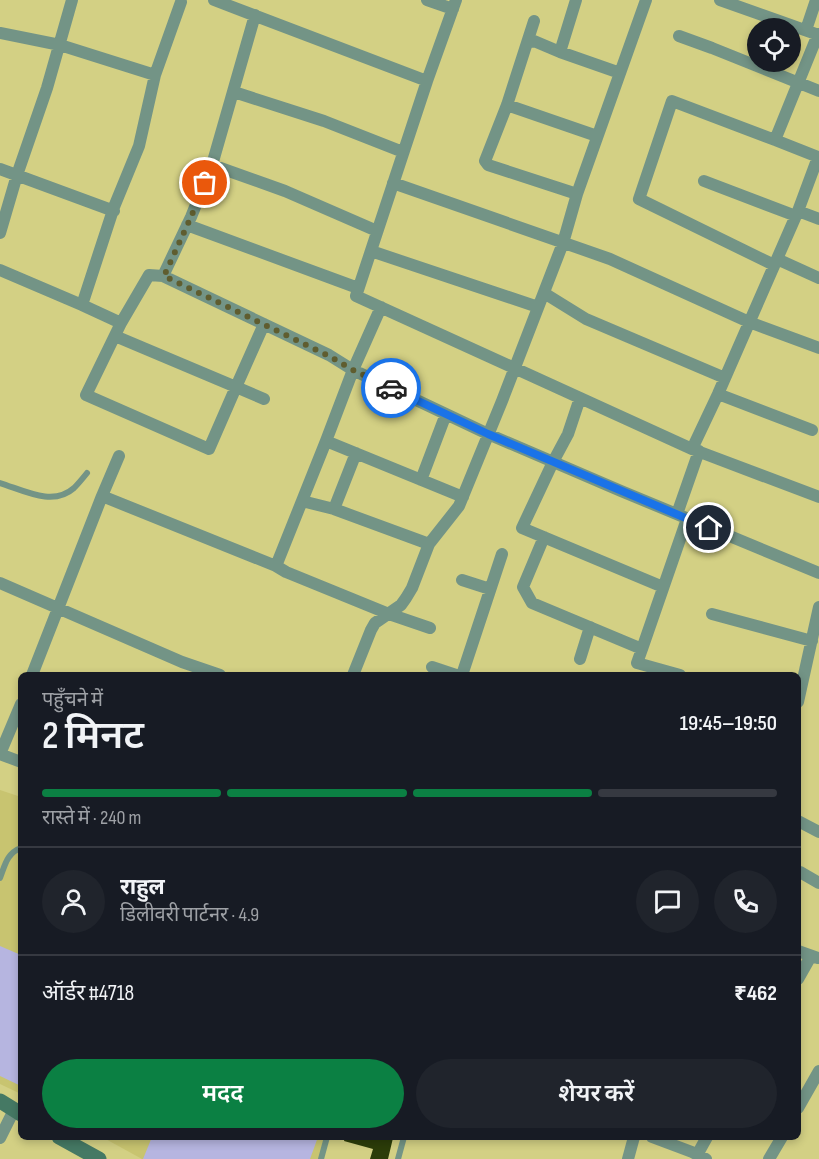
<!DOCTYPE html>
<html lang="hi">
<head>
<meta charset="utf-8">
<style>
	:root { --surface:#171b24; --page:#20242c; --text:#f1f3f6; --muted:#9ea1a6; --line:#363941; --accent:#0b8043 }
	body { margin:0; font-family:"Sofia Sans Condensed","Noto Sans Devanagari",sans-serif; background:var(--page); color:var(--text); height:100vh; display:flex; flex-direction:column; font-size:22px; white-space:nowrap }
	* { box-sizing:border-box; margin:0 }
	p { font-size:20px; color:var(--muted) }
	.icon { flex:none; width:33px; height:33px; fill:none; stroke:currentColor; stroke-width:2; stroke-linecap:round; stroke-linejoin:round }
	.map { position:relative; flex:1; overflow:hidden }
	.side { position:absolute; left:18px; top:672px; width:783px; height:468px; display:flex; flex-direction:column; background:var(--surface); border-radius:9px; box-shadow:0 3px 9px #0003 }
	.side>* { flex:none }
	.tools { position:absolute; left:747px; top:18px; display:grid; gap:12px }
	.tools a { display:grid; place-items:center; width:54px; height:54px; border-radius:50%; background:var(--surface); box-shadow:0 3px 9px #0003; font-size:30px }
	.pin { position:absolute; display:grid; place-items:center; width:51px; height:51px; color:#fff; margin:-26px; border:3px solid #fff; border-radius:50%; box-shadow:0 2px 6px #0007 }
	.courier { position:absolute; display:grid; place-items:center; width:60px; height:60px; margin:-30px; border:4px solid #1a73e8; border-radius:50%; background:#fff; color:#222; box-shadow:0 2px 8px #0007 }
	.summary em { font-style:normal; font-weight:600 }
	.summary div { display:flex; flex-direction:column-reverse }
	.summary { display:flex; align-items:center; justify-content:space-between; height:102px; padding:0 24px }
	h1 { font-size:39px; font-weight:600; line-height:45px }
	.bar { display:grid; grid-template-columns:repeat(4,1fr); gap:9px 6px; align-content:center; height:72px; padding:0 24px }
	.bar i { height:8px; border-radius:4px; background:var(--line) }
	.bar .current { background:var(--accent) }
	.bar p { grid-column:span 4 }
	.line { display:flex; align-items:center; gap:15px; padding:0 24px; border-top:2px solid var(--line) }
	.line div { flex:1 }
	.round { display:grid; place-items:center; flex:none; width:63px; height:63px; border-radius:32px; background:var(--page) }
	.cta { display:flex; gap:12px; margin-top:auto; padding:12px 24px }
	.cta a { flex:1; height:69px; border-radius:36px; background:var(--accent); color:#fff; font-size:24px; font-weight:600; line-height:69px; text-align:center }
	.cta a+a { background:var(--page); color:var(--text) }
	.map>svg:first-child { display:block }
</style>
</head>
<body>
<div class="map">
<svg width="819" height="1159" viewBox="0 0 819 1159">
	<rect width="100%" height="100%" fill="#d3d084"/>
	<path fill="#c8c470" d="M0 790 21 797V1094L0 1084Z
		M102 1137H324L319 1159H142Z"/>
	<path fill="#b6b5e0" d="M0 946 21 955V1086L0 1076Z
		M152 1137H318L310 1159H143Z"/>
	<path fill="#2c3d09" d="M345 1137H389L393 1138 388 1159H370L373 1149 344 1141Z"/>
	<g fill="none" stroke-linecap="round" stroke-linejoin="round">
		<path stroke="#739486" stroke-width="6" d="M0 483C23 490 53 507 74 488 79 483 83 478 87 473
			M0 878C5 865 7 853 21 848
			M321 1159 327 1137
			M398 1159 404 1137"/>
		<path stroke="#739486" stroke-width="12" d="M214 0 427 81
			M427 0 453 9
			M456 0 427 81 356 296 692 449 819 497
			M720 0 819 35
			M534 21 507 105 485 161 488 165 577 194
			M806 30 816 0
			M0 33 60 45 155 75
			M679 36 712 48 819 91
			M528 42 534 41 560 52 620 73
			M560 52 576 0
			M234 92 324 121 403 152
			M507 105 597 136
			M775 140 818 34
			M212 165 255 15
			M0 169 114 211
			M704 181 796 216
			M393 183 610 259 749 322 819 348
			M798 211 819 219
			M187 225 358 288
			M0 233 17 175 47 88 72 0
			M371 251 538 307
			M777 259 819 278
			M0 270 82 305 114 207 139 146 155 75 181 2
			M163 276 329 355 353 370 488 434 621 491 819 573
			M544 293 586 319 725 378
			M82 305 121 323 149 275 163 276 191 217 212 165 285 191 377 231
			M381 307 353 370 326 441 276 566 286 572 389 614 430 628
			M121 323 86 395 209 449 236 387 264 399
			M115 336 236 387 264 324
			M718 394 812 430
			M580 398 568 434 553 462 522 528 663 587
			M326 441 463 497
			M692 449 718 394 798 211 818 157 775 140 672 101 639 199 774 265
			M421 480 446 414
			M102 496 119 456
			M302 501 334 509 429 544
			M334 509 356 453
			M677 514 699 451
			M544 537 523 587 532 603 642 649 687 519
			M462 580 490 589
			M0 583 182 662 220 675
			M712 614 812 641
			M642 649 637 663 680 675
			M580 659 590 627
			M432 667 456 675
			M32 675 102 496 276 566
			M353 675 371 630 375 623 401 605 406 598 412 588 429 544 459 506 502 401 563 243 577 194 646 0
			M462 675 502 554
			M798 702 819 607
			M0 754 21 704
			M0 754 21 762
			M798 821 819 832
			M800 872 819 883
			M798 951 818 958
			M798 979 811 956
			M798 1108 819 1071
			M652 1137 692 1152 706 1159
			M0 1138 14 1110
			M697 1155 707 1137
			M628 1159 634 1137
			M769 1159 782 1137"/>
		<path stroke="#457964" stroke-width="15" d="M0 1101 21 1114
			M59 1137 99 1159"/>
	</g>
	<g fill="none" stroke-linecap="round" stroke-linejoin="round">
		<path stroke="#5f5d2f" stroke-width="6" stroke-dasharray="0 10.8" d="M205 183 191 217 164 276 329 356 353 370 391 388"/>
		<path stroke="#1a73e8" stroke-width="8" d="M391 388 488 434 709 528"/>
	</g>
</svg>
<div class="tools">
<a><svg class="icon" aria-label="locate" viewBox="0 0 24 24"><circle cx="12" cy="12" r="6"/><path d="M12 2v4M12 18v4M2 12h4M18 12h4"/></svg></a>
</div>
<div class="pin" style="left:205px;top:183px;background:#ea580c"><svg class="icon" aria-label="bag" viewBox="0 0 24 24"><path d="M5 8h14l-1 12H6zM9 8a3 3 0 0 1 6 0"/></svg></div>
<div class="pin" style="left:709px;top:528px;background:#1f2937"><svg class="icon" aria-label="home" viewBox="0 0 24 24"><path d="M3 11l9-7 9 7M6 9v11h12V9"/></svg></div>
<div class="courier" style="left:391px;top:388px"><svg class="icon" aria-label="car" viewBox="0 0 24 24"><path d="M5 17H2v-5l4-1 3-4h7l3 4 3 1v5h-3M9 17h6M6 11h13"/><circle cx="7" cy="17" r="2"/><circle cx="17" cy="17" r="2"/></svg></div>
<section class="side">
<div class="summary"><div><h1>2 मिनट</h1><p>पहुँचने में</p></div><em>19:45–19:50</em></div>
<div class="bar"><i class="current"></i><i class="current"></i><i class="current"></i><i></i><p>रास्ते में · 240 m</p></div>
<div class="line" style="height:108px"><a class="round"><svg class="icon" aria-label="person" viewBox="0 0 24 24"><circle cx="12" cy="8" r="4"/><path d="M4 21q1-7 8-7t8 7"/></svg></a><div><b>राहुल</b><p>डिलीवरी पार्टनर · 4.9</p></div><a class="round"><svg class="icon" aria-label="chat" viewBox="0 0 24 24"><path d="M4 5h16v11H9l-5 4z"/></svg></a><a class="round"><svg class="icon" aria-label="phone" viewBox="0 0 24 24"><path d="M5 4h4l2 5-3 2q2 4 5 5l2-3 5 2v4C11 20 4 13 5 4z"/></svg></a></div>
<div class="line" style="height:78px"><div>ऑर्डर #4718</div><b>₹462</b></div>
<div class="cta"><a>मदद</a><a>शेयर करें</a></div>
</section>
</div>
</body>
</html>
